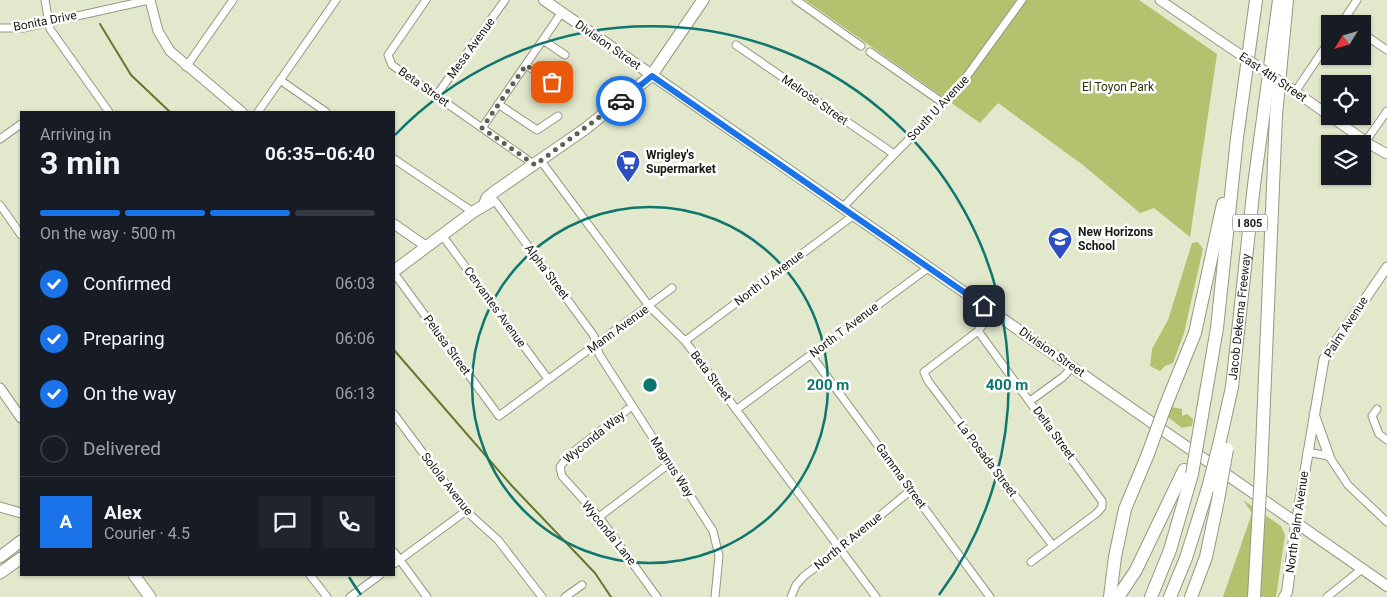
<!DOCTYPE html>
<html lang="en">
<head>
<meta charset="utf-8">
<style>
	:root { --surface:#171b24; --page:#20242c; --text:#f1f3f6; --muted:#9ea1a6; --line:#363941; --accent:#1a73e8 }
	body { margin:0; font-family:Roboto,sans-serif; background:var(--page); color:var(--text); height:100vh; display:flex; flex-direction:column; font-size:19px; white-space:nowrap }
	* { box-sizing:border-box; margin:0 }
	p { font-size:16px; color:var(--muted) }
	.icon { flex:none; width:28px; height:28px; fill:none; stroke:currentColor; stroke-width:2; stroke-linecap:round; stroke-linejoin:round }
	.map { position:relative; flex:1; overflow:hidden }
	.details { position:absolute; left:20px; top:111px; width:375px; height:465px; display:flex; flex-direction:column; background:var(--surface); border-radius:0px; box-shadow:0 1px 4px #0004 }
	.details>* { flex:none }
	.needle { width:32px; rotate:233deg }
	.tools { position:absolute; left:1321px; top:15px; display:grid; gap:10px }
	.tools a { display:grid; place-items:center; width:50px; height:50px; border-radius:0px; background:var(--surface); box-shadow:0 1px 4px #0004; font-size:25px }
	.pin { position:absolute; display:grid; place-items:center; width:42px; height:42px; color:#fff; margin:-21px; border-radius:10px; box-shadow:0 2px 8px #0006 }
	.courier { position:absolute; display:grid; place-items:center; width:50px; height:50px; margin:-25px; border:4px solid #1a73e8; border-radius:50%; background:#fff; color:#222; box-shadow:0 1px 6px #0007 }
	.overview em { font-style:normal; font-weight:700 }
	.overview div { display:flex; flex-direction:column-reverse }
	.overview { display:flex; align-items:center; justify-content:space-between; height:85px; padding:0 20px }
	h1 { font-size:32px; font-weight:700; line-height:38px }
	.bar { display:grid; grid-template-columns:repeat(4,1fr); gap:8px 5px; align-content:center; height:60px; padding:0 20px }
	.bar i { height:6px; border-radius:4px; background:var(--line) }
	.bar .current { background:var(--accent) }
	.bar p { grid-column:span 4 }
	.line { display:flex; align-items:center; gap:12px; padding:0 20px; border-top:1px solid var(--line) }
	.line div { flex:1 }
	.round { display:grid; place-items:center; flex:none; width:52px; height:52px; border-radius:0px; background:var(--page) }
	ol { padding:0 20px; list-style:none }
	li { display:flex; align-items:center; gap:15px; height:55px }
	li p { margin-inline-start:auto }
	li .icon { padding:5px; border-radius:50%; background:var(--accent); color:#fff; stroke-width:4 }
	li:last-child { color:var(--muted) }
	li i { width:28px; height:28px; border:2px solid var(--line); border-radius:50% }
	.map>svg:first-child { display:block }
</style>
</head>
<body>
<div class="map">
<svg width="1387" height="597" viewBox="0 0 1387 597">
	<rect width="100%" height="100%" fill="#e2e8cc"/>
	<path fill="#b4c16e" d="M805 0H1139L1217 54 1190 237 1154 208 1140 213 1083 165 998 103 980 123Z
		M1198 242 1203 249 1184 333 1173 363 1165 366 1160 371 1150 366 1152 349 1168 320 1192 243Z
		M1171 407 1182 409V416L1187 414 1193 419 1192 426 1182 428 1168 417Z
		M1243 500 1281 526 1285 535 1276 597H1223L1252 513Z"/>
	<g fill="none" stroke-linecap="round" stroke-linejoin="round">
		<path stroke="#6a742c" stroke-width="2" d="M100 24 131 75 170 112
			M394 350 512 486 595 573 611 597"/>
		<defs>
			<path id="minor" d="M45 0 50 29 109 112
				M426 0 388 55 392 65 535 165
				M796 0 861 46
				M1341 24 1357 0
				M0 28H23L149 0
				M1362 33 1387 50
				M543 40 565 55
				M736 45 894 154
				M870 52 943 103
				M526 65 552 82
				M186 67 233 0
				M280 80 326 112
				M1295 92 1330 40
				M436 96 505 0
				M498 104 537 130 558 116
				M258 112 336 0
				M482 128 562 12
				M0 139 21 124
				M1366 141 1387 111
				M394 159 473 212
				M541 161 649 306 685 341 876 597
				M495 201 594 336 599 354 606 365 713 531 719 556 715 597
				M0 205 21 235
				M843 207 956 91 1022 0
				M442 235 548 379
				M394 273 499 416 672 288
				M993 312 978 331 924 372 928 381 1053 546
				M978 331 1102 501V507L1097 513 1031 562
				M685 341 854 215
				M811 355 990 597
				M1030 401 1063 377 1073 366
				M632 406 568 456 560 467 562 476 599 517 657 597
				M1377 409 1372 416 1379 434 1387 440
				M736 410 928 268
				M394 414 466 511 498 540 542 597
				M1307 452 1329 456 1348 485 1387 522
				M599 517 670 463
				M394 552 427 597
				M394 564 466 511
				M310 575 327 597
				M350 597 380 575
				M565 597 582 585
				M791 597 796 585 804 576 840 549 911 490
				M1327 597 1362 569"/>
			<path id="tertiary" d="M150 0 158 31 170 51 242 112
				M1160 0 1220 41
				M1290 88 1371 145 1387 154
				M394 224 427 247
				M0 388 21 418
				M1314 414 1329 456
				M0 507 21 513
				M1296 524 1324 359 1387 267"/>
			<path id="secondary" d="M544 0 1387 586
				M1284 597 1287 592 1296 524"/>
			<path id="primary" d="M485 203 487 198 494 192 585 129 651 76 703 0
				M394 271 473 212 490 202
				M0 557 21 541
				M0 573 21 558
				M134 575 150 597"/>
			<g id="motorway">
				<path d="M1165 407 1195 333 1223 204"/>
				<path d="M1199 433 1217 328 1237 138 1256 0"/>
				<path id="s1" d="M1219 445 1232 387 1254 185 1279 0"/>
				<path d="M1261 472 1276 115 1287 0"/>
				<path d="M1110 597 1115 557 1125 509 1148 454"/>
				<path d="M1118 597 1136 570 1184 470"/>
				<path d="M1151 597 1170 550 1192 474"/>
				<path d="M1170 597 1186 558 1208 488"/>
				<path d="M1191 597 1206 557 1218 500"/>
			</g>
		</defs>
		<use href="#minor" stroke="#949980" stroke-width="9"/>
		<use href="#tertiary" stroke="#949980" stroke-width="11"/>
		<use href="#secondary" stroke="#949980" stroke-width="12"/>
		<use href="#primary" stroke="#949980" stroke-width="13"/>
		<use href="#motorway" stroke="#949980" stroke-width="14"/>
		<use href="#minor" stroke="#fff" stroke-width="7"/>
		<use href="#tertiary" stroke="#fff" stroke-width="9"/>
		<use href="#secondary" stroke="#fff" stroke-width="10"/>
		<use href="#primary" stroke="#fff" stroke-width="11"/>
		<use href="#motorway" stroke="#fff" stroke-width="12"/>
		<defs>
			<path id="tertiary-bridge" d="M1220 41 1290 88"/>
			<path id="motorway-bridge" d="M1148 454 1165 407
				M1192 474 1199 433
				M1208 488 1219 445
				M1218 500 1227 449
				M1254 597 1261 472"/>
		</defs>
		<use href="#tertiary-bridge" stroke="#949980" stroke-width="11" stroke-linecap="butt"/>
		<use href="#motorway-bridge" stroke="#949980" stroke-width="14" stroke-linecap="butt"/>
		<use href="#tertiary-bridge" stroke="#fff" stroke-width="9"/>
		<use href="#motorway-bridge" stroke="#fff" stroke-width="12"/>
	</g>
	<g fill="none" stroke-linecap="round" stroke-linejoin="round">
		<path stroke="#5f6252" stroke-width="5" stroke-dasharray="0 9" d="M552 82 526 65 482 128 535 165 621 101"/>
		<path stroke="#1a73e8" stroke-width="6" d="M621 101 652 76 984 306"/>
	</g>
	<g fill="none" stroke="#0f766e" stroke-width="2.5">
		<circle cx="650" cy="385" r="178"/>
		<path d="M361 595A357 357 0 0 1 349 577M395 135A357 357 0 0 1 939 595"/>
	</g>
	<defs>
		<symbol id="supermarket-pin" viewBox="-11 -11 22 30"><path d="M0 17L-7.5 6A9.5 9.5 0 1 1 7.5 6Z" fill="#2d4fbf" stroke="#fff"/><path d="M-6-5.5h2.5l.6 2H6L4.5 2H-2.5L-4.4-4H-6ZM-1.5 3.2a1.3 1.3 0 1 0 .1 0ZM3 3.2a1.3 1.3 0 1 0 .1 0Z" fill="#fff"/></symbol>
		<symbol id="school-pin" viewBox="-11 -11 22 30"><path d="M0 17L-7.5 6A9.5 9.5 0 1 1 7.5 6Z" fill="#2d4fbf" stroke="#fff"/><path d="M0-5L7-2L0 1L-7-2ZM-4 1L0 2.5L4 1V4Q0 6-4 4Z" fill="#fff"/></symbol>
	</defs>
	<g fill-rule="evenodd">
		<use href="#supermarket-pin" x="614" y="148" width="28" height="38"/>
		<use href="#school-pin" x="1046" y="225" width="28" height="38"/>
	</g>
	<g text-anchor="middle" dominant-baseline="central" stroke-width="5" stroke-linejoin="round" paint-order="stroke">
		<rect fill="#fff" stroke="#5e5f58" stroke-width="1" x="1232.5" y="214.5" width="35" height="17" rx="4"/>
		<g font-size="11" font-weight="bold" fill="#191a11">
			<text x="1250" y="223">I 805</text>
		</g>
		<g font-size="12" fill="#191a11" stroke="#fff">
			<text transform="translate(45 21) rotate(-11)">Bonita Drive</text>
			<text transform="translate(608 45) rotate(35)">Division Street</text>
			<text transform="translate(471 48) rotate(-54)">Mesa Avenue</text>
			<text transform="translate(1273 77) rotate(34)">East 4th Street</text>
			<text transform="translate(424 87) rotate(35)">Beta Street</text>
			<text transform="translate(815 100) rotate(35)">Melrose Street</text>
			<text transform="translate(938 108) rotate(-47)">South U Avenue</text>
			<text transform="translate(547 272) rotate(53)">Alpha Street</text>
			<text transform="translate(769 278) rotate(-37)">North U Avenue</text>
			<text transform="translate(495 307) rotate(54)">Cervantes Avenue</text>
			<text stroke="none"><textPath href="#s1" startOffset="130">Jacob Dekema Freeway</textPath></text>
			<text transform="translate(1346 327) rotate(-57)">Palm Avenue</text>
			<text transform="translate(618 329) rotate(-36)">Mann Avenue</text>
			<text transform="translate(844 330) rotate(-37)">North T Avenue</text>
			<text transform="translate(447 345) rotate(54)">Pelusa Street</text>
			<text transform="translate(1052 352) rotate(35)">Division Street</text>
			<text transform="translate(711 376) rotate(53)">Beta Street</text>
			<text transform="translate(1054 433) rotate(54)">Delta Street</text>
			<text transform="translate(594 437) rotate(-39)">Wyconda Way</text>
			<text transform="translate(987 459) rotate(53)">La Posada Street</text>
			<text transform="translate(672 467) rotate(57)">Magnus Way</text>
			<text transform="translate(901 476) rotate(54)">Gamma Street</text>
			<text transform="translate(447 484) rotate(52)">Solola Avenue</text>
			<text transform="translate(1297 522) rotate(-82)">North Palm Avenue</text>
			<text transform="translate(609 533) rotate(51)">Wyconda Lane</text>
			<text transform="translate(848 541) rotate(-39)">North R Avenue</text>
		</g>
		<g font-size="12" fill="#2e3309" stroke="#fff">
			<text x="1118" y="87">El Toyon Park</text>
		</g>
		<g font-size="12" font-weight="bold" fill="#191a11" stroke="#fff" text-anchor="start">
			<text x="646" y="155">Wrigley's<tspan x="646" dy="14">Supermarket</tspan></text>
			<text x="1078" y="232">New Horizons<tspan x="1078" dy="14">School</tspan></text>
		</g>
	</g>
	<circle cx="650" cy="385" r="8" fill="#0f766e" stroke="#fff" stroke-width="2.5"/>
	<g font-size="15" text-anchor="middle" font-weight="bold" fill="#0f766e" stroke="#fff" stroke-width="5" stroke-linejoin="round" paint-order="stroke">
		<text x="828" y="390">200 m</text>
		<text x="1007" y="390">400 m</text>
	</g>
</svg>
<div class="tools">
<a><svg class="needle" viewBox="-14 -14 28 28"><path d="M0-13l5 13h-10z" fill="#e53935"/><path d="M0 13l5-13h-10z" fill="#9ea1a6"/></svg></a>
<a><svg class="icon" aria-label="locate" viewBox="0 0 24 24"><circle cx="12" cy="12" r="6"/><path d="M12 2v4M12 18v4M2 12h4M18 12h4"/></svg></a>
<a><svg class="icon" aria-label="layers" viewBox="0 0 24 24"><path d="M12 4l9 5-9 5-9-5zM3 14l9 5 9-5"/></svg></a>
</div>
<div class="pin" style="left:552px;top:82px;background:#ea580c"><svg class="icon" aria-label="bag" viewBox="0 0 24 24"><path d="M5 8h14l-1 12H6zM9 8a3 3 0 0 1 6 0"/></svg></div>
<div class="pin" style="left:984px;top:306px;background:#1f2937"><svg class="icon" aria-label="home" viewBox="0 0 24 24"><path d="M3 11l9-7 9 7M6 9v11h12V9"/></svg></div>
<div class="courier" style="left:621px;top:101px"><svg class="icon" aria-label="car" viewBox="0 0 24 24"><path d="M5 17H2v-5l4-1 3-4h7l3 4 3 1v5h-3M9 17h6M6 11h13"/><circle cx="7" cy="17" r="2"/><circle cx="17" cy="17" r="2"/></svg></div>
<section class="details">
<div class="overview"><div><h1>3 min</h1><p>Arriving in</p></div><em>06:35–06:40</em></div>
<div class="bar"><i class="current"></i><i class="current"></i><i class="current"></i><i></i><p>On the way · 500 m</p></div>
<ol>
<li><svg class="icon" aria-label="check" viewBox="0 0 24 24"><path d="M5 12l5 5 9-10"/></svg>Confirmed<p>06:03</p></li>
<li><svg class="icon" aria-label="check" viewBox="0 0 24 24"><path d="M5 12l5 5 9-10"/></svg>Preparing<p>06:06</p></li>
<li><svg class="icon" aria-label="check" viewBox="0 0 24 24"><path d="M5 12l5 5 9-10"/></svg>On the way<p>06:13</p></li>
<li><i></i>Delivered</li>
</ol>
<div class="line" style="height:90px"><b class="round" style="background:var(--accent);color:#fff">A</b><div><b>Alex</b><p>Courier · 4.5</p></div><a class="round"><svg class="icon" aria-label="chat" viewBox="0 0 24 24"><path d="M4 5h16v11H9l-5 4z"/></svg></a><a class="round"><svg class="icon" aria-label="phone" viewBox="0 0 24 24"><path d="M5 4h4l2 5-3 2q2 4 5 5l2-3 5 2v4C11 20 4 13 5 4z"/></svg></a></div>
</section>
</div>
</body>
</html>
